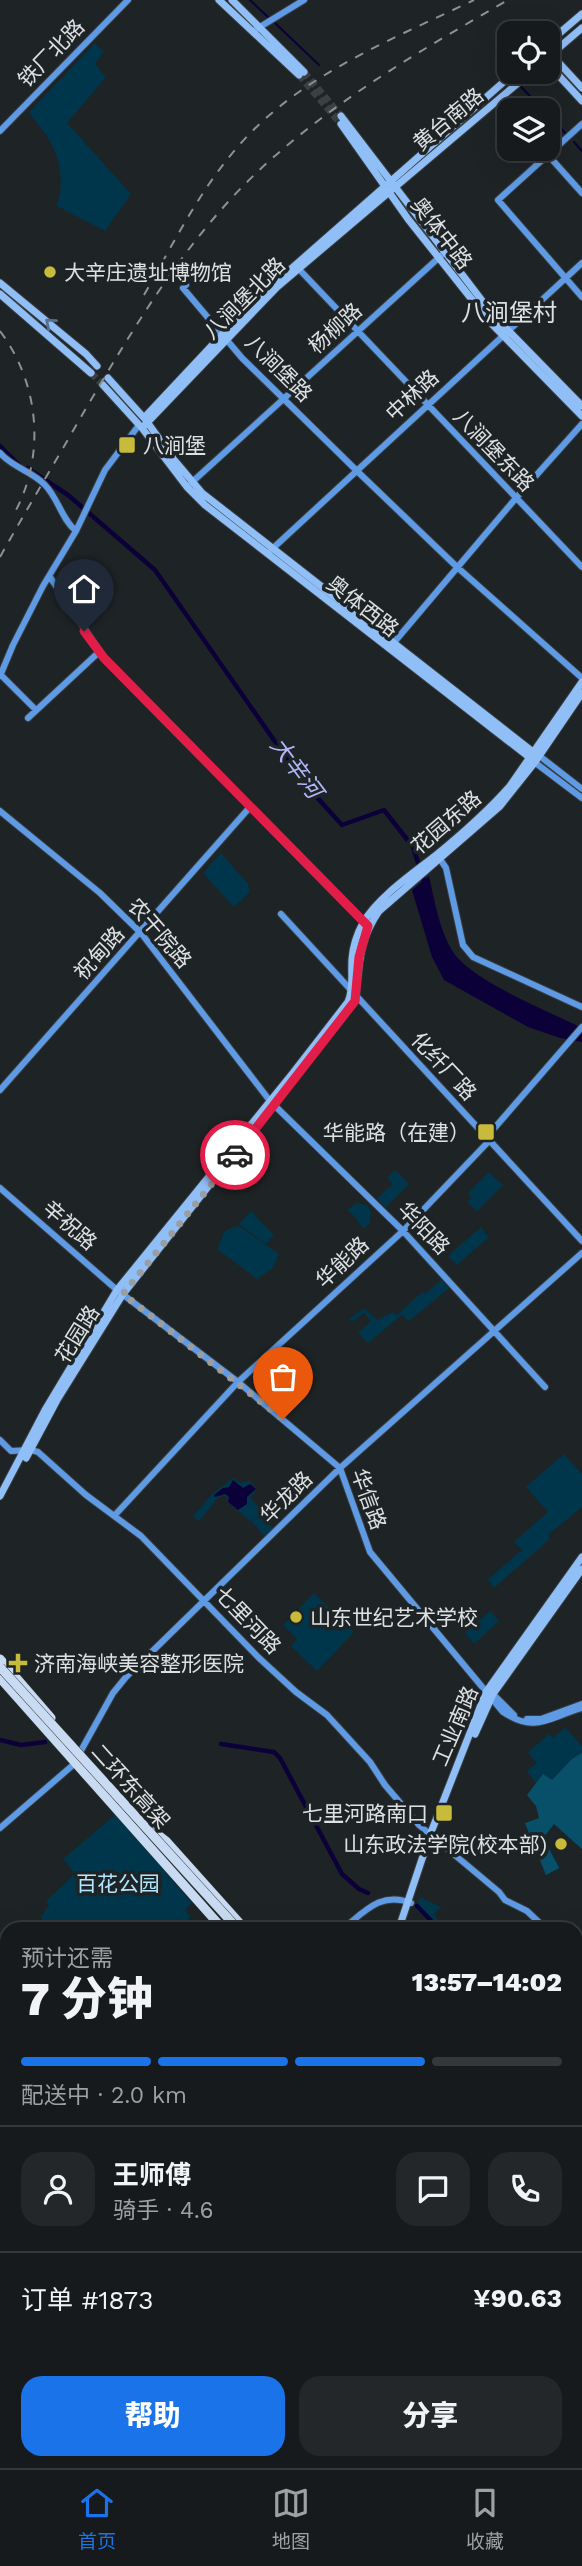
<!DOCTYPE html>
<html lang="zh">
<head>
<meta charset="utf-8">
<style>
	:root { --surface:#161a1c; --page:#232729; --text:#f1f3f6; --muted:#9ea1a3; --line:#35383b; --accent:#1a73e8 }
	body { margin:0; font-family:"Work Sans","Noto Sans SC",sans-serif; background:var(--page); color:var(--text); height:100vh; display:flex; flex-direction:column; font-size:26px; white-space:nowrap }
	* { box-sizing:border-box; margin:0 }
	p { font-size:23px; color:var(--muted) }
	.icon { flex:none; width:38px; height:38px; fill:none; stroke:currentColor; stroke-width:2; stroke-linecap:round; stroke-linejoin:round }
	.map { position:relative; flex:1; overflow:hidden }
	.side { position:absolute; left:0px; top:1922px; width:583px; height:548px; display:flex; flex-direction:column; background:var(--surface); border-radius:21px 21px 0 0; box-shadow:0 7px 28px #0002,0 0 0 2px var(--line) }
	.side>* { flex:none }
	.controls { position:absolute; left:497px; top:21px; display:grid; gap:14px }
	.controls a { display:grid; place-items:center; width:63px; height:63px; border-radius:14px; background:var(--surface); box-shadow:0 7px 28px #0002,0 0 0 2px var(--line); font-size:35px }
	.pin { position:absolute; display:grid; place-items:center; width:60px; height:60px; color:#fff; margin:-72px -30px; border-radius:50% 50% 50% 0; rotate:-45deg; box-shadow:0 0 7px #0007 }
	.pin .icon { rotate:45deg }
	.courier { position:absolute; display:grid; place-items:center; width:70px; height:70px; margin:-35px; border:5px solid #e11d48; border-radius:50%; background:#fff; color:#222; box-shadow:0 2px 9px #0007 }
	.head em { font-style:normal; font-weight:800 }
	.head div { display:flex; flex-direction:column-reverse }
	.head { display:flex; align-items:center; justify-content:space-between; height:119px; padding:0 21px }
	h1 { font-size:46px; font-weight:800; line-height:52px }
	.bar { display:grid; grid-template-columns:repeat(4,1fr); gap:10px 7px; align-content:center; height:84px; padding:0 21px }
	.bar i { height:9px; border-radius:5px; background:var(--line) }
	.bar .current { background:var(--accent) }
	.bar p { grid-column:span 4 }
	.line { display:flex; align-items:center; gap:18px; padding:0 21px; border-top:2px solid var(--line) }
	.line div { flex:1 }
	.round { display:grid; place-items:center; flex:none; width:74px; height:74px; border-radius:21px; background:var(--page) }
	.action { display:flex; gap:14px; margin-top:auto; padding:14px 21px }
	.action a { flex:1; height:80px; border-radius:21px; background:var(--accent); color:#fff; font-size:28px; font-weight:800; line-height:80px; text-align:center }
	.action a+a { background:var(--page); color:var(--text) }
	.tab-bar { display:flex; justify-content:space-around; align-items:center; height:98px; border-top:2px solid var(--line); background:var(--surface); font-size:19px; color:var(--muted) }
	.tab-bar a { display:grid; justify-items:center; gap:4px }
	.tab-bar .current { color:var(--accent) }
	.map>svg:first-child { display:block }
</style>
</head>
<body>
<div class="map">
<svg width="582" height="2468" viewBox="0 0 582 2468">
	<rect width="100%" height="100%" fill="#1e2325"/>
	<path fill="#00364b" d="M95 43 104 52 95 64 106 77 67 123 131 194 105 231 57 206C65 178 60 154 43 131 38 124 33 119 29 112Z
		M221 853 248 884 250 892 234 907 203 873Z
		M395 1170 409 1184 385 1208 377 1198 393 1184 387 1178Z
		M489 1172 503 1185 477 1211 467 1202 471 1198 468 1193Z
		M357 1203 366 1205 371 1211 370 1223 363 1229 355 1217 347 1210Z
		M251 1211 274 1235 266 1244 239 1224Z
		M239 1226 279 1254 273 1268 257 1279 217 1249C225 1235 219 1230 239 1226Z
		M481 1227 489 1237 457 1265 448 1256Z
		M441 1280 449 1288 409 1321 402 1315 368 1343 358 1333 371 1321 364 1313 352 1322 349 1319 364 1308 377 1320 393 1312 397 1315 422 1292 425 1294Z
		M564 1454 582 1474V1507L548 1535 550 1539 494 1588 487 1580 522 1550 514 1542 548 1512 526 1487Z
		M233 1478 241 1483 248 1480 257 1489 250 1498 260 1508 258 1514 275 1530 267 1538 252 1522 227 1502 228 1498 223 1495 217 1499 199 1521 193 1516 212 1494Z
		M314 1593 354 1632 317 1671 291 1646 297 1639 283 1625Z
		M490 1611 499 1621 474 1644 465 1633Z
		M565 1727 582 1746V1849L554 1824 544 1838 560 1868 546 1875 525 1824 539 1818 536 1783 527 1771 536 1763 528 1752 549 1734 553 1738Z
		M116 1814 192 1903 185 1910 191 1917 178 1928H40L44 1923 41 1917 49 1905 46 1901 75 1874 63 1859Z
		M420 1897 441 1907 434 1914 444 1928H433L430 1921 416 1910Z"/>
	<path fill="#084f69" d="M582 1753V1849L554 1824 543 1838 559 1868 546 1875 525 1823 539 1818 536 1806 527 1795 543 1774 552 1780 572 1759Z"/>
	<path fill="#0c0039" d="M429 876C435 903 439 929 453 952 472 981 550 1012 582 1028V1042L560 1038 528 1027 444 980 432 957 412 890Z
		M233 1480 243 1488 250 1484 256 1489 247 1497V1504L238 1510 228 1502 229 1497 225 1494 215 1497 214 1495 223 1488 229 1487Z"/>
	<g fill="none" stroke-linecap="round" stroke-linejoin="round">
		<path stroke="#0c0039" stroke-width="2" d="M250 0 270 19
			M274 22 319 65
			M520 86 544 110
			M548 114 566 134
			M574 142 582 151"/>
		<path stroke="#0c0039" stroke-width="4.5" d="M0 446 19 465
			M27 468 68 495 155 570 304 783 342 825 384 810 413 847 425 884
			M0 1740 21 1745 45 1742
			M221 1744 274 1752 280 1758 342 1874 359 1889 368 1893
			M417 1906 438 1928"/>
		<path stroke="#3b4042" stroke-width="7" stroke-dasharray="7 3.5" stroke-linecap="butt" d="M304 72 341 116
			M299 75 341 124
			M91 373 103 385"/>
		<defs>
			<path id="secondary" d="M255 30 304 0
				M582 124 498 200 582 297
				M0 131 128 0
				M548 155 582 193
				M296 266 582 567
				M186 285 183 288 242 358 357 471 457 567 582 678
				M0 453C13 468 32 471 45 485 58 498 62 520 76 531
				M190 484 445 252
				M271 550 582 263
				M50 577 104 658 365 924
				M391 646 516 498 582 424
				M1 675 36 710
				M0 676 13 645 43 586 76 531 105 470 139 425
				M28 718 99 652
				M537 754 582 789
				M533 761 582 798
				M0 811 100 893 141 933 270 1101 403 1231 545 1387
				M440 859 446 868 463 945 473 957 582 1007
				M281 914 582 1241
				M0 1090 250 807
				M0 1188 117 1290 238 1382 340 1468 370 1552 503 1712C536 1734 549 1717 582 1708
				M0 1440 11 1451 31 1450 38 1452 86 1495 141 1536 258 1657 296 1692 327 1715 370 1762 385 1785 419 1825 499 1892 505 1900 527 1911 545 1928
				M115 1515 238 1382 403 1231 489 1141 491 1132 582 1027
				M492 1693 514 1715
				M527 1719H541L582 1704
				M0 1828 73 1765 113 1693 126 1677 340 1468 582 1253
				M344 1928C365 1911 382 1891 411 1903
				M576 1962 582 1971
				M0 1969 7 1977
				M0 2223 7 2217
				M576 2266 582 2261
				M0 2338 7 2331
				M576 2408 582 2403
				M0 2460 7 2468
				M269 2462 274 2468
				M356 2462 361 2468
				M334 2468 341 2462
				M343 2468 349 2462
				M507 2468 514 2462"/>
			<path id="primary" d="M219 0 299 75
				M232 0 304 72
				M548 43 582 14
				M548 51 582 88
				M548 57 582 28
				M548 64 582 101
				M341 116 493 315 582 406
				M341 124 408 219 489 321 582 416
				M0 283 86 354 97 366
				M0 294 91 373
				M108 378 144 418 250 305 515 72
				M103 385 142 428 187 487 205 505 529 757
				M145 419 175 461 202 493 533 752
				M142 428 277 287 531 72
				M26 1458 57 1400 123 1294 355 1001C360 965 357 943 379 911L500 806 535 762 582 693
				M0 1496 45 1410 117 1290 293 1073 348 1002C354 989 351 973 352 959 353 946 357 934 363 923 377 898 412 874 435 856 462 834 487 812 510 786L582 682
				M475 1734 493 1694 582 1569
				M399 1928 430 1835 486 1692 582 1557
				M576 2039 582 2036
				M35 2468 42 2462"/>
			<path id="highway" d="M0 1659 51 1718
				M0 1678 222 1928
				M153 1831 166 1841 244 1928
				M576 2359 582 2368
				M576 2373 582 2382"/>
		</defs>
		<use href="#secondary" stroke="#393e40" stroke-width="8"/>
		<use href="#primary" stroke="#393e40" stroke-width="9"/>
		<use href="#highway" stroke="#393e40" stroke-width="10"/>
		<use href="#secondary" stroke="#5f9be5" stroke-width="6"/>
		<use href="#primary" stroke="#90bef7" stroke-width="7"/>
		<use href="#highway" stroke="#c9dbf2" stroke-width="9"/>
		<path stroke="#8d9193" stroke-width="2" stroke-dasharray="9 9" stroke-linecap="butt" d="M144 295C172 246 198 193 235 150 297 76 389 41 474 0
			M0 331C39 383 46 454 15 512
			M0 557C28 507 57 459 85 410 141 315 198 220 283 149 352 90 430 45 508 0"/>
		<defs>
			<path id="highway-bridge" d="M0 1667 237 1928"/>
		</defs>
		<use href="#highway-bridge" stroke="#393e40" stroke-width="10" stroke-linecap="butt"/>
		<use href="#highway-bridge" stroke="#c9dbf2" stroke-width="9"/>
	</g>
	<defs><path id="oneway-chevron" d="M-2-3.5L2.5 0L-2 3.5" fill="none" stroke-width="1.6" stroke-linecap="round" stroke-linejoin="round" transform="scale(1.75)"/></defs>
	<use stroke="#57708e" href="#oneway-chevron" transform="translate(50 323) rotate(-140)"/>
	<g fill="none" stroke-linecap="round" stroke-linejoin="round">
		<path stroke="#9b9ea0" stroke-width="7" stroke-dasharray="0 12.6" d="M235 1155 123 1294 283 1419"/>
		<path stroke="#e11d48" stroke-width="9" d="M84 631 104 658 368 926 359 957 355 1001 235 1155"/>
	</g>
	<g fill="#c8bb3b" stroke="#1e2325" stroke-width="2.5">
		<circle cx="50" cy="272" r="7"/>
		<rect x="118" y="436" width="18" height="18" rx="3.5"/>
		<rect x="477" y="1123" width="18" height="18" rx="3.5"/>
		<circle cx="296" cy="1617" r="7"/>
		<path d="M14.5 1652.5h7v7h7v7h-7v7h-7v-7h-7v-7h7z"/>
		<rect x="435" y="1804" width="18" height="18" rx="3.5"/>
		<circle cx="561" cy="1844" r="7"/>
	</g>
	<g text-anchor="middle" dominant-baseline="central" stroke-width="7" stroke-linejoin="round" paint-order="stroke">
		<g font-size="21" fill="#dee1e3" stroke="#1e2325">
			<text transform="translate(51 53) rotate(-46)">铁厂北路</text>
			<text transform="translate(448 119) rotate(-40)">黄台南路</text>
			<text transform="translate(442 233) rotate(52)">奥体中路</text>
			<text transform="translate(244 298) rotate(-45)">八涧堡北路</text>
			<text transform="translate(335 328) rotate(-42)">杨柳路</text>
			<text transform="translate(279 368) rotate(45)">八涧堡路</text>
			<text transform="translate(412 395) rotate(-43)">中林路</text>
			<text transform="translate(494 450) rotate(46)">八涧堡东路</text>
			<text transform="translate(363 606) rotate(38)">奥体西路</text>
			<text transform="translate(446 822) rotate(-41)">花园东路</text>
			<text transform="translate(160 933) rotate(49)">农干院路</text>
			<text transform="translate(99 953) rotate(-48)">祝甸路</text>
			<text transform="translate(444 1066) rotate(47)">化纤厂路</text>
			<text transform="translate(70 1225) rotate(41)">辛祝路</text>
			<text transform="translate(424 1228) rotate(46)">华阳路</text>
			<text transform="translate(342 1262) rotate(-43)">华能路</text>
			<text transform="translate(77 1334) rotate(-58)">花园路</text>
			<text transform="translate(286 1497) rotate(-45)">华龙路</text>
			<text transform="translate(369 1499) rotate(70)">华信路</text>
			<text transform="translate(248 1620) rotate(46)">七里河路</text>
			<text transform="translate(455 1726) rotate(-67)">工业南路</text>
			<text transform="translate(131 1786) rotate(48)">二环东高架</text>
		</g>
		<g font-size="21" fill="#dee1e3" stroke="#1e2325" text-anchor="start">
			<text x="64" y="272">大辛庄遗址博物馆</text>
			<text x="143" y="445">八涧堡</text>
			<text x="470" y="1132" text-anchor="end">华能路（在建）</text>
			<text x="310" y="1617">山东世纪艺术学校</text>
			<text x="34" y="1663">济南海峡美容整形医院</text>
			<text x="428" y="1813" text-anchor="end">七里河路南口</text>
			<text x="547" y="1844" text-anchor="end">山东政法学院(校本部)</text>
		</g>
		<g font-size="21" fill="#b2e5fe" stroke="#1e2325">
			<text x="118" y="1883">百花公园</text>
		</g>
		<g font-size="23" font-style="italic" fill="#b1b8fa" stroke="#1e2325">
			<text transform="translate(296 768) rotate(53)">大辛河</text>
		</g>
		<g font-size="24" fill="#dee1e3" stroke="#1e2325">
			<text x="509" y="313">八涧堡村</text>
		</g>
	</g>
</svg>
<div class="controls">
<a><svg class="icon" aria-label="locate" viewBox="0 0 24 24"><circle cx="12" cy="12" r="6"/><path d="M12 2v4M12 18v4M2 12h4M18 12h4"/></svg></a>
<a><svg class="icon" aria-label="layers" viewBox="0 0 24 24"><path d="M12 4l9 5-9 5-9-5zM3 14l9 5 9-5"/></svg></a>
</div>
<div class="pin" style="left:283px;top:1419px;background:#ea580c"><svg class="icon" aria-label="bag" viewBox="0 0 24 24"><path d="M5 8h14l-1 12H6zM9 8a3 3 0 0 1 6 0"/></svg></div>
<div class="pin" style="left:84px;top:631px;background:#1f2937"><svg class="icon" aria-label="home" viewBox="0 0 24 24"><path d="M3 11l9-7 9 7M6 9v11h12V9"/></svg></div>
<div class="courier" style="left:235px;top:1155px"><svg class="icon" aria-label="car" viewBox="0 0 24 24"><path d="M5 17H2v-5l4-1 3-4h7l3 4 3 1v5h-3M9 17h6M6 11h13"/><circle cx="7" cy="17" r="2"/><circle cx="17" cy="17" r="2"/></svg></div>
<section class="side">
<div class="head"><div><h1>7 分钟</h1><p>预计还需</p></div><em>13:57–14:02</em></div>
<div class="bar"><i class="current"></i><i class="current"></i><i class="current"></i><i></i><p>配送中 · 2.0 km</p></div>
<div class="line" style="height:126px"><a class="round"><svg class="icon" aria-label="person" viewBox="0 0 24 24"><circle cx="12" cy="8" r="4"/><path d="M4 21q1-7 8-7t8 7"/></svg></a><div><b>王师傅</b><p>骑手 · 4.6</p></div><a class="round"><svg class="icon" aria-label="chat" viewBox="0 0 24 24"><path d="M4 5h16v11H9l-5 4z"/></svg></a><a class="round"><svg class="icon" aria-label="phone" viewBox="0 0 24 24"><path d="M5 4h4l2 5-3 2q2 4 5 5l2-3 5 2v4C11 20 4 13 5 4z"/></svg></a></div>
<div class="line" style="height:91px"><div>订单 #1873</div><b>¥90.63</b></div>
<div class="action"><a>帮助</a><a>分享</a></div>
</section>
</div>
<nav class="tab-bar">
<a class="current"><svg class="icon" aria-label="home" viewBox="0 0 24 24"><path d="M3 11l9-7 9 7M6 9v11h12V9"/></svg>首页</a>
<a><svg class="icon" aria-label="map" viewBox="0 0 24 24"><path d="M3 6l6-2 6 2 6-2v14l-6 2-6-2-6 2zM9 4v14M15 6v14"/></svg>地图</a>
<a><svg class="icon" aria-label="saved" viewBox="0 0 24 24"><path d="M7 4h10v16l-5-4-5 4z"/></svg>收藏</a>
</nav>
</body>
</html>
